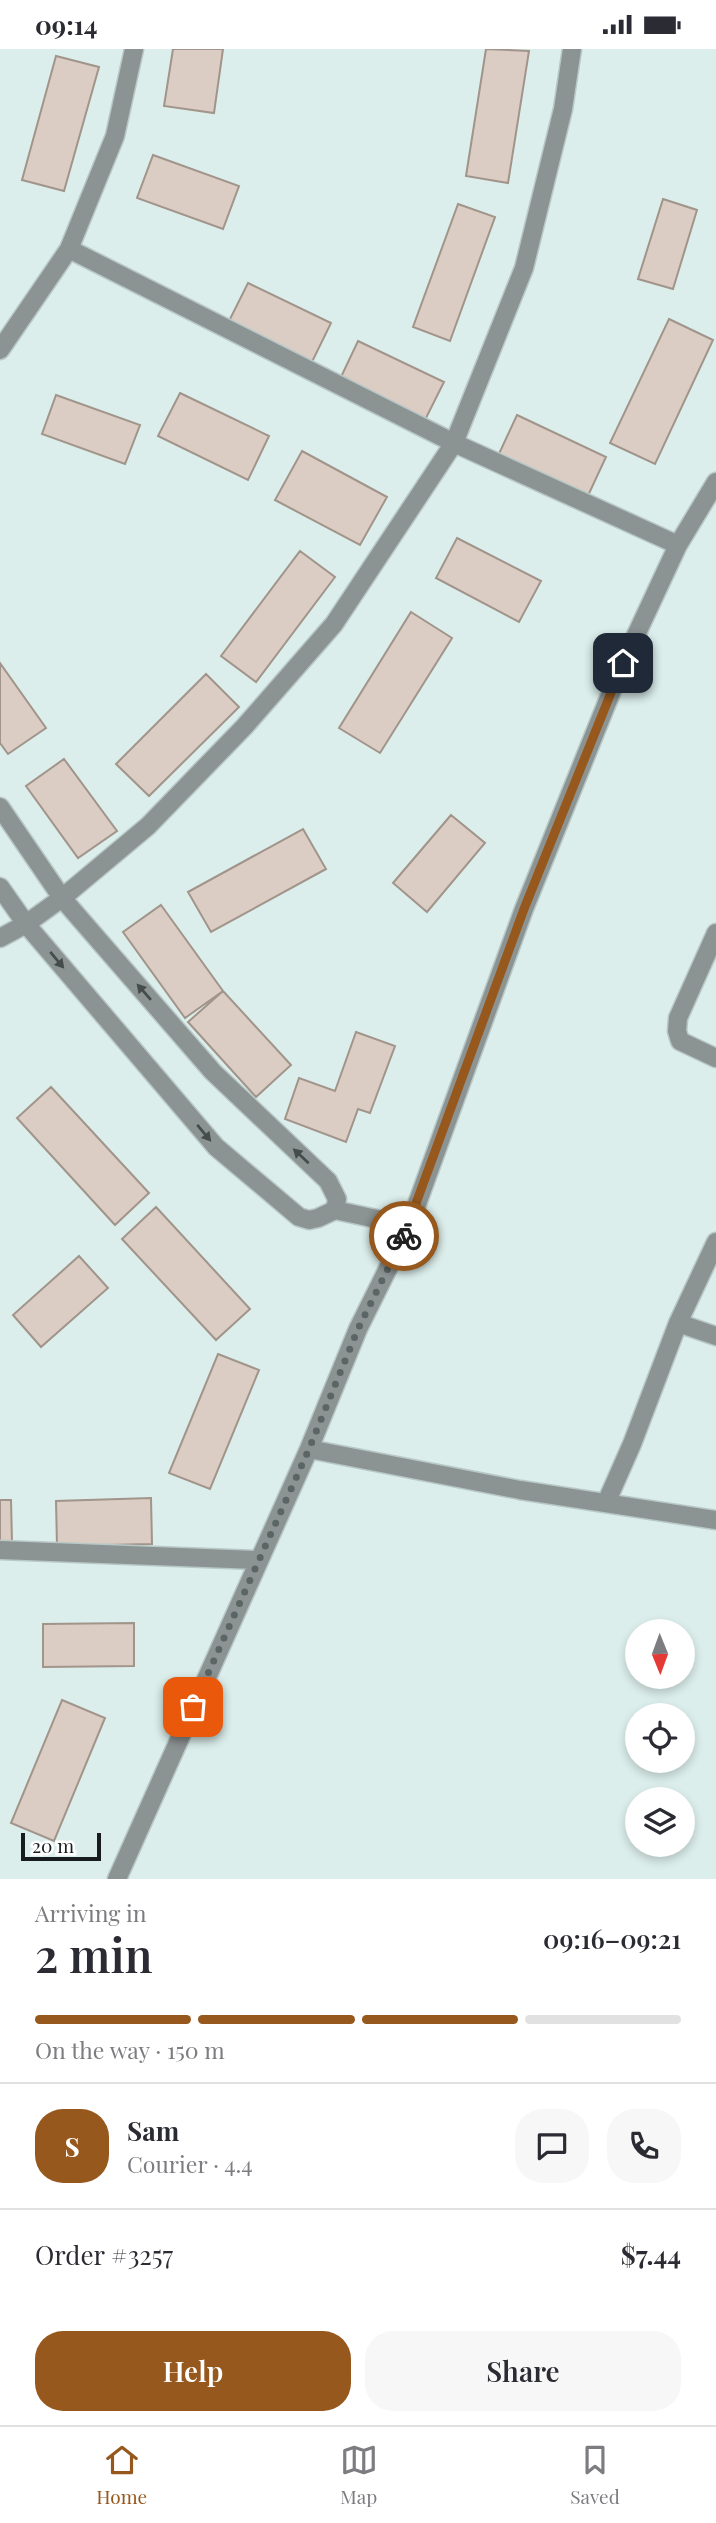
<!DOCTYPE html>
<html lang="en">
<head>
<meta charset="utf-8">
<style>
	:root { --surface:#fff; --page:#f7f7f7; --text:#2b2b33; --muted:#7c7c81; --line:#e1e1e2; --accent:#97581e }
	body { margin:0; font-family:"Playfair Display",serif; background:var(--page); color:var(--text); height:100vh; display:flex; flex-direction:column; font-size:26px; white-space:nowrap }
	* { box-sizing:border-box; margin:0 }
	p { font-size:23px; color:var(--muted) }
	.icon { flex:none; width:38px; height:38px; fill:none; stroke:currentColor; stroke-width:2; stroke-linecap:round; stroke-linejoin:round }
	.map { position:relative; height:1830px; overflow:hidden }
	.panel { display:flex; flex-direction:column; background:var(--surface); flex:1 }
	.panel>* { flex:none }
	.needle { width:46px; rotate:179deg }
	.buttons { position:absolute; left:625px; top:1570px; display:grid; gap:14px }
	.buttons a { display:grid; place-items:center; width:70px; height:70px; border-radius:50%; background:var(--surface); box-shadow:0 4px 10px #0003; font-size:35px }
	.scale { position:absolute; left:21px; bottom:18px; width:80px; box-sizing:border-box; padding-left:7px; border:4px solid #161d1c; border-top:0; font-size:19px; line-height:24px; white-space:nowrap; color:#161d1c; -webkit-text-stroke:5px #fff; paint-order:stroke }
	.pin { position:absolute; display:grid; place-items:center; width:60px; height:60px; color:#fff; margin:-30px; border-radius:14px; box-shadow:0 4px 10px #0006 }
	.courier { position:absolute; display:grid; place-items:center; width:70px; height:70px; margin:-35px; border:5px solid #97581e; border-radius:50%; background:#fff; color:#222; box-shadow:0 2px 9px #0007 }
	.headline em { font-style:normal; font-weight:600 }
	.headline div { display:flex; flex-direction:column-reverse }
	.headline { display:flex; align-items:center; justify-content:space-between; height:119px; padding:0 35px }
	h1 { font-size:46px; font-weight:600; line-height:52px }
	.bar { display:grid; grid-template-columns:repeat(4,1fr); gap:10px 7px; align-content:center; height:84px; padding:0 35px }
	.bar i { height:9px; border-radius:5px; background:var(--line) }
	.bar .active { background:var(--accent) }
	.bar p { grid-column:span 4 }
	.line { display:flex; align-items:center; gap:18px; padding:0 35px; border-top:2px solid var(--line) }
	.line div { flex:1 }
	.round { display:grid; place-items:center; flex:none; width:74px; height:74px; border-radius:28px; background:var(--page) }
	.button { display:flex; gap:14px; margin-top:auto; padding:14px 35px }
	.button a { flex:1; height:80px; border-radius:28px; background:var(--accent); color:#fff; font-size:28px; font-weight:600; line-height:80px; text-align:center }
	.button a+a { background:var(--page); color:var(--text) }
	.status { display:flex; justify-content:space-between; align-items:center; height:49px; padding:0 35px; background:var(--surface); direction:ltr }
	.status svg { height:19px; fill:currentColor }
	.tabs { display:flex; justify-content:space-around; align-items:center; height:98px; border-top:2px solid var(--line); background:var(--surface); font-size:19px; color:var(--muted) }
	.tabs a { display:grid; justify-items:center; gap:4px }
	.tabs .active { color:var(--accent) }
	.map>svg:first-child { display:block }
</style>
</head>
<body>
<div class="status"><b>09:14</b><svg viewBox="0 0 49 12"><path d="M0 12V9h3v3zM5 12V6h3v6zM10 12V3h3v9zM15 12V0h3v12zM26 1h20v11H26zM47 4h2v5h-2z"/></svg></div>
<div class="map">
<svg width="716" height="1830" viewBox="0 0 716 1830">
	<rect width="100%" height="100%" fill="#dbeeeb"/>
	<path fill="#dbcdc3" stroke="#a1948a" stroke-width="2" d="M173 0H223L214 64 164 57Z
		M486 0 529 2 508 134 466 127Z
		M56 7 99 18 64 142 22 131Z
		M153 106 239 137 223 180 137 149Z
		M663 150 697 161 673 240 638 230Z
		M458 155 495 168 450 292 413 278Z
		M248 234 331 274 311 315 228 274Z
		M669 270 713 291 655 415 610 394Z
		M358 292 444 333 425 371 340 330Z
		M180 344 269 387 248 431 158 387Z
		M56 346 140 376 125 415 42 385Z
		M517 366 606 408 586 451 497 409Z
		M302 402 387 448 360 496 275 451Z
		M457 489 541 532 519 573 436 529Z
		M300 502 335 528 256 633 221 607Z
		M411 563 452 589 380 704 339 679Z
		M0 614 46 679 8 705 0 694Z
		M206 625 239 658 149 747 116 715Z
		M64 710 117 782 78 809 26 737Z
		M451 766 485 794 427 863 393 834Z
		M303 780 326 820 211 883 188 843Z
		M161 856 223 942 185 969 123 883Z
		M223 942 291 1016 256 1048 188 973Z
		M356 983 395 997 370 1064 358 1060 346 1093 285 1070 299 1029 335 1042Z
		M51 1038 149 1144 115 1176 17 1069Z
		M156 1158 250 1260 216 1291 122 1190Z
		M79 1207 108 1239 41 1298 13 1266Z
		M218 1305 259 1321 210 1440 169 1424Z
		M151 1449 152 1495 57 1497 56 1452Z
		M0 1451H11L12 1494H0Z
		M134 1574V1617L43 1618V1575Z
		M62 1651 105 1669 54 1792 11 1774Z"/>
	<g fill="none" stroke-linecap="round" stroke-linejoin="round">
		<defs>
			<path id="minor" d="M69 200 454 394 678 496
				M0 301 69 200 115 87 134 0
				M0 758 62 849 213 1023 328 1132 337 1150 335 1161
				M0 838 26 875 216 1098 299 1168 309 1171 318 1169 335 1161 409 1177
				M716 884 678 969 677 982 680 992 716 1009
				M0 889 26 875 62 849 148 777 245 677 334 575 454 394 524 219 563 60 572 0
				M678 1274 716 1287
				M309 1400 520 1441 716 1471
				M606 1454 632 1395 678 1274 716 1193
				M0 1501 259 1511
				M117 1830 309 1400 358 1280 409 1177 524 860 623 614 678 496 716 433"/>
		</defs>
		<use href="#minor" stroke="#b8c8c6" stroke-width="21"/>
		<use href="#minor" stroke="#8c9493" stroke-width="18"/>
	</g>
	<defs><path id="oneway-solid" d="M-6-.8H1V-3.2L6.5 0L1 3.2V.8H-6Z" transform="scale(1.75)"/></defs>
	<g fill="#454d4c">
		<use href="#oneway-solid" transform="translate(57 911) rotate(50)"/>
		<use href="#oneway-solid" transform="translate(144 943) rotate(-131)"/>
		<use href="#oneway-solid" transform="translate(204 1084) rotate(50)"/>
		<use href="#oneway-solid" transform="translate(301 1107) rotate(-137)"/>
	</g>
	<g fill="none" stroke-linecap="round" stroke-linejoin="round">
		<path stroke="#5b6664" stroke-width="7" stroke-dasharray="0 12.6" d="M193 1658 309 1400 358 1280 404 1187"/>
		<path stroke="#97581e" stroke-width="9" d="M404 1187 524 860 623 614"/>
	</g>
</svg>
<div class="buttons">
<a><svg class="needle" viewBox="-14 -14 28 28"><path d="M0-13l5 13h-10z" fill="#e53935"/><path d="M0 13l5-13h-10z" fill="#7c7c81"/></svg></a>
<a><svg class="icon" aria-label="locate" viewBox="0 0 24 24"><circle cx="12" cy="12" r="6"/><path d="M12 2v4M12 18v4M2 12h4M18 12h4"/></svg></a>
<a><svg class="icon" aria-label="layers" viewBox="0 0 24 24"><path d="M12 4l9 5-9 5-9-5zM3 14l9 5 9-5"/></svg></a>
</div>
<div class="scale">20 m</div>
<div class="pin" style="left:193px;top:1658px;background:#ea580c"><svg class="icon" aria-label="bag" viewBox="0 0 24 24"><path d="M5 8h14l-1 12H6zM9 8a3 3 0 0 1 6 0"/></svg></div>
<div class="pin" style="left:623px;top:614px;background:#1f2937"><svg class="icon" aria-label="home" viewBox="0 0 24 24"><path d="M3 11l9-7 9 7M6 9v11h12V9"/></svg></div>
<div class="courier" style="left:404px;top:1187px"><svg class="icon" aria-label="bike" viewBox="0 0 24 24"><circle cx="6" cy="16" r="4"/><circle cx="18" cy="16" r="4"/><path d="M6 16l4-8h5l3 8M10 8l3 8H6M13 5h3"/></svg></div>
</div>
<section class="panel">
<div class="headline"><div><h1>2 min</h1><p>Arriving in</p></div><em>09:16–09:21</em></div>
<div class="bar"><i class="active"></i><i class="active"></i><i class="active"></i><i></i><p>On the way · 150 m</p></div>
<div class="line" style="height:126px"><b class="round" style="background:var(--accent);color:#fff">S</b><div><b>Sam</b><p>Courier · 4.4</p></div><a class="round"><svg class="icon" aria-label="chat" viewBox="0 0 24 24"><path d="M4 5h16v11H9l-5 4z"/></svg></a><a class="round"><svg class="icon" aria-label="phone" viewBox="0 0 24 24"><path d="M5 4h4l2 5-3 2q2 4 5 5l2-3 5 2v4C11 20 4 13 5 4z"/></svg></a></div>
<div class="line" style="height:91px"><div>Order #3257</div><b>$7.44</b></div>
<div class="button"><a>Help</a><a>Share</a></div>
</section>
<nav class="tabs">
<a class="active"><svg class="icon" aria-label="home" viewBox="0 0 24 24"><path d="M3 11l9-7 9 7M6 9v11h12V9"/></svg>Home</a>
<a><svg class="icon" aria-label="map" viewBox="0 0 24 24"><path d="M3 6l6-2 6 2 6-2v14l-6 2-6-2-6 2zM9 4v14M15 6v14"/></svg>Map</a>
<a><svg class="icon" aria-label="saved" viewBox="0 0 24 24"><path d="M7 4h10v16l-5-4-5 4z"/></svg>Saved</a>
</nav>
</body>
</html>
